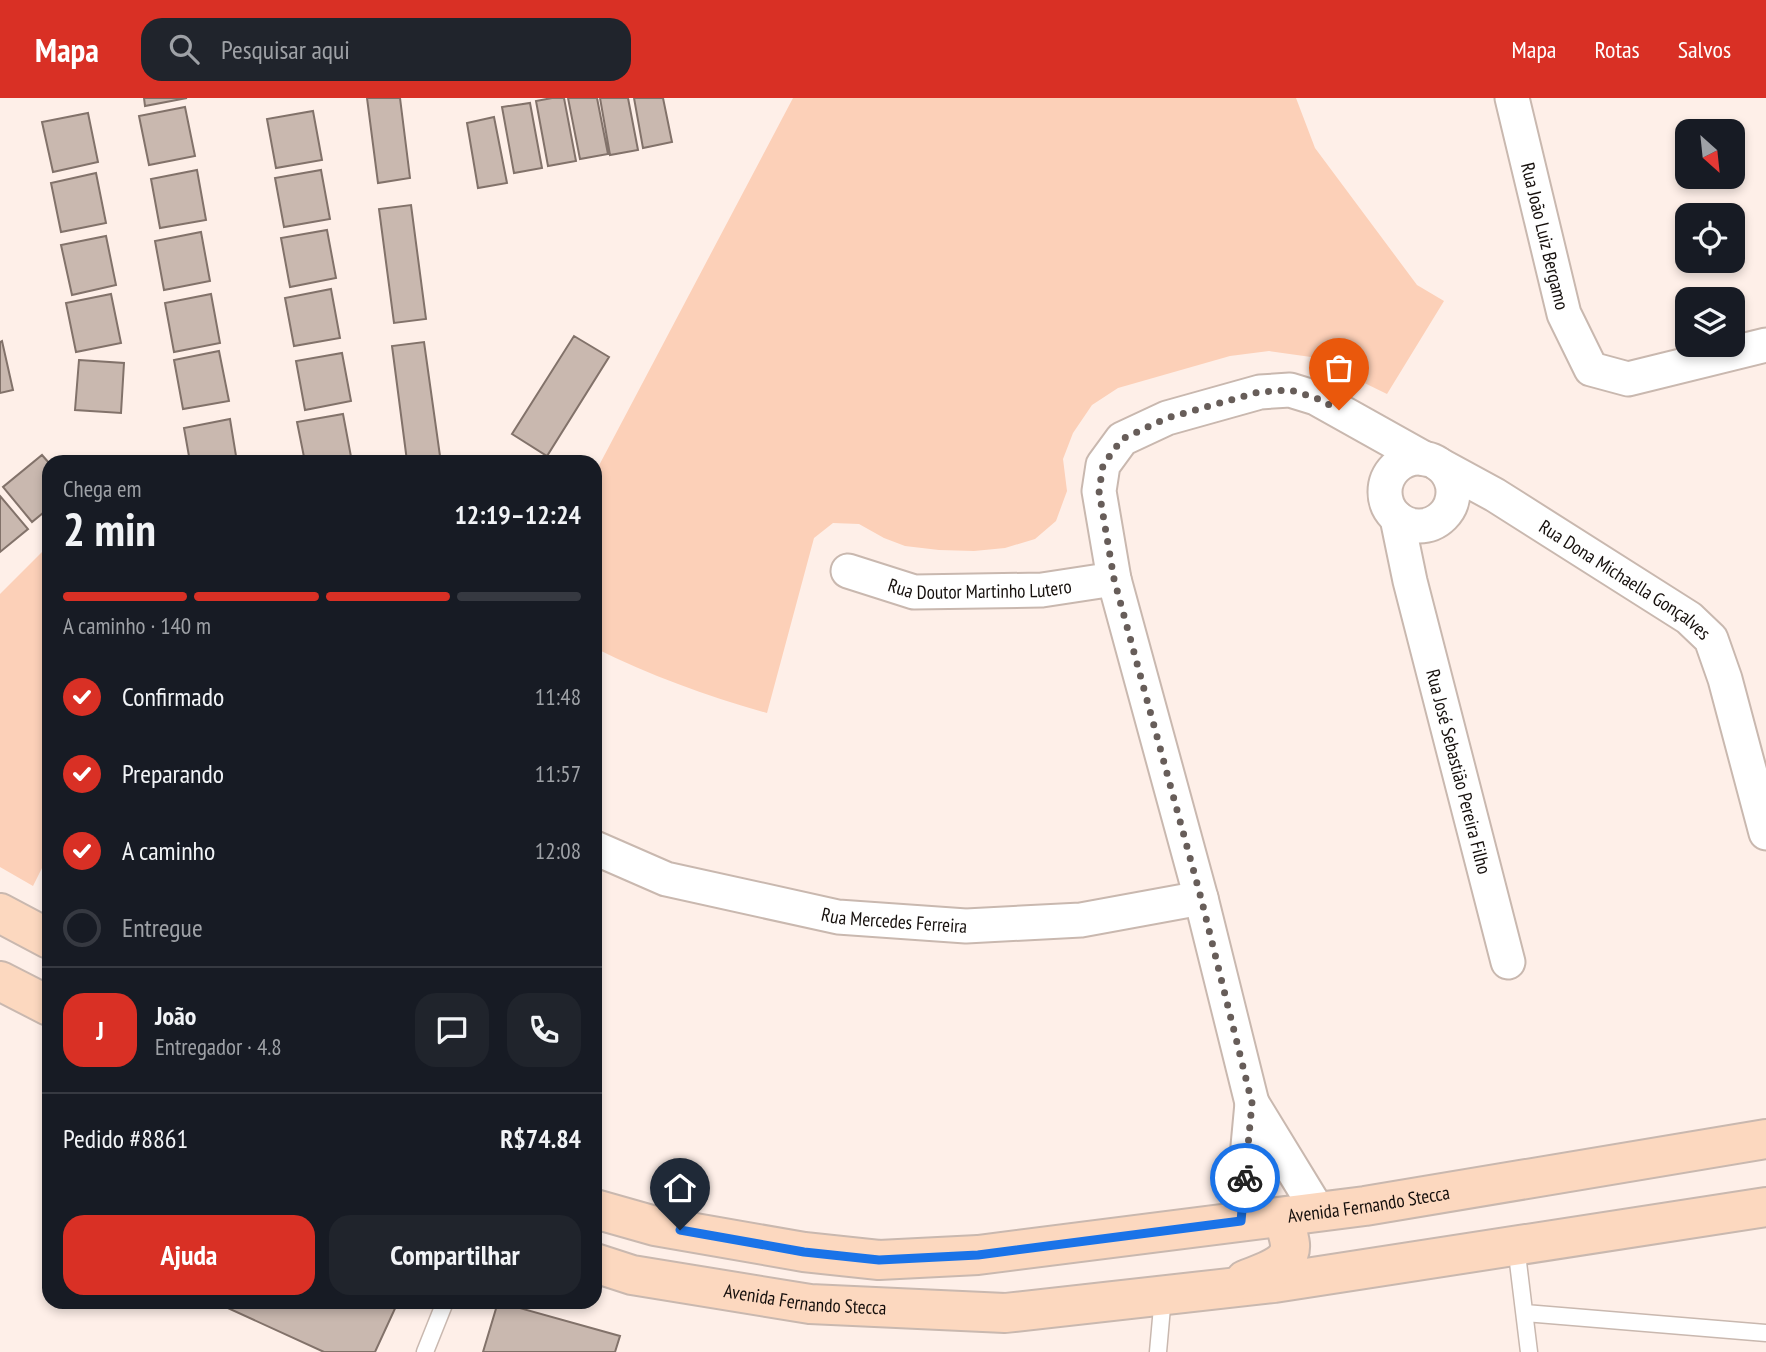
<!DOCTYPE html>
<html lang="pt">
<head>
<meta charset="utf-8">
<style>
	:root { --surface:#171b24; --page:#20242c; --text:#f1f3f6; --muted:#9ea1a6; --line:#363941; --accent:#d93025 }
	body { margin:0; font-family:"PT Sans Narrow",sans-serif; background:var(--page); color:var(--text); height:100vh; display:flex; flex-direction:column; font-size:26px; white-space:nowrap }
	* { box-sizing:border-box; margin:0 }
	p { font-size:23px; color:var(--muted) }
	.icon { flex:none; width:38px; height:38px; fill:none; stroke:currentColor; stroke-width:2; stroke-linecap:round; stroke-linejoin:round }
	.map { position:relative; flex:1; overflow:hidden }
	.drawer { position:absolute; left:42px; top:357px; width:560px; height:854px; display:flex; flex-direction:column; background:var(--surface); border-radius:21px; box-shadow:0 4px 10px #0003 }
	.drawer>* { flex:none }
	.needle { width:46px; rotate:153deg }
	.fabs { position:absolute; left:1675px; top:21px; display:grid; gap:14px }
	.fabs a { display:grid; place-items:center; width:70px; height:70px; border-radius:14px; background:var(--surface); box-shadow:0 4px 10px #0003; font-size:35px }
	.pin { position:absolute; display:grid; place-items:center; width:60px; height:60px; color:#fff; margin:-72px -30px; border-radius:50% 50% 50% 0; rotate:-45deg; box-shadow:0 0 7px #0007 }
	.pin .icon { rotate:45deg }
	.courier { position:absolute; display:grid; place-items:center; width:70px; height:70px; margin:-35px; border:5px solid #1a73e8; border-radius:50%; background:#fff; color:#222; box-shadow:0 2px 9px #0007 }
	.summary em { font-style:normal; font-weight:600 }
	.summary div { display:flex; flex-direction:column-reverse }
	.summary { display:flex; align-items:center; justify-content:space-between; height:119px; padding:0 21px }
	h1 { font-size:46px; font-weight:600; line-height:52px }
	.bar { display:grid; grid-template-columns:repeat(4,1fr); gap:10px 7px; align-content:center; height:84px; padding:0 21px }
	.bar i { height:9px; border-radius:5px; background:var(--line) }
	.bar .current { background:var(--accent) }
	.bar p { grid-column:span 4 }
	.line { display:flex; align-items:center; gap:18px; padding:0 21px; border-top:2px solid var(--line) }
	.line div { flex:1 }
	.round { display:grid; place-items:center; flex:none; width:74px; height:74px; border-radius:21px; background:var(--page) }
	ol { padding:0 21px; list-style:none }
	li { display:flex; align-items:center; gap:21px; height:77px }
	li p { margin-inline-start:auto }
	li .icon { padding:7px; border-radius:50%; background:var(--accent); color:#fff; stroke-width:4 }
	li:last-child { color:var(--muted) }
	li i { width:38px; height:38px; border:4px solid var(--line); border-radius:50% }
	.button { display:flex; gap:14px; margin-top:auto; padding:14px 21px }
	.button a { flex:1; height:80px; border-radius:21px; background:var(--accent); color:#fff; font-size:28px; font-weight:600; line-height:80px; text-align:center }
	.button a+a { background:var(--page); color:var(--text) }
	header { display:flex; align-items:center; gap:42px; box-sizing:border-box; height:98px; padding:0 35px; background:var(--accent); color:#fff }
	header strong { font-size:33px }
	nav { display:flex; gap:38px; margin-inline-start:auto; font-size:24px }
	.search { width:490px; height:63px; background:var(--page); display:flex; align-items:center; gap:18px; box-sizing:border-box; padding:0 24px; border-radius:21px; color:var(--muted); font-size:26px }
	.map>svg:first-child { display:block }
</style>
</head>
<body>
<header>
<strong>Mapa</strong>
<div class="search"><svg class="icon" aria-label="search" viewBox="0 0 24 24"><circle cx="10" cy="10" r="6"/><path d="M15 15l6 6"/></svg>Pesquisar aqui</div>
<nav><a>Mapa</a><a>Rotas</a><a>Salvos</a></nav>
</header>
<div class="map">
<svg width="1766" height="1254" viewBox="0 0 1766 1254">
	<rect width="100%" height="100%" fill="#feefe8"/>
	<path fill="#fcd0b8" d="M793 0H1296L1315 50 1417 187 1444 203 1387 296 1311 259 1269 253 1230 258 1118 290 1092 307 1073 335 1063 361 1067 393 1056 423 1035 441 1005 450 974 453 939 452 905 448 884 440 859 426 833 425 814 440 767 615C707 598 651 578 595 550V375Z
		M49 447V756L33 788 0 769V496Z"/>
	<path fill="#c9b8af" stroke="#82726a" stroke-width="2" d="M144 0H187L145 8Z
		M367 0H400L410 80 378 85Z
		M552 0H564L576 63 548 68 536 3Z
		M568 0H597L608 56 580 61Z
		M600 0H628L638 52 610 57Z
		M634 0H663L672 44 643 50Z
		M530 5 542 70 514 75 502 9Z
		M185 9 195 58 149 67 139 18Z
		M313 13 322 62 276 70 267 21Z
		M88 15 98 64 53 74 42 24Z
		M494 19 507 85 478 90 467 25Z
		M197 72 206 122 160 130 151 81Z
		M321 72 330 121 284 129 275 80Z
		M96 75 106 125 61 134 51 85Z
		M411 107 426 221 394 225 379 111Z
		M327 132 336 180 290 189 281 140Z
		M201 134 210 183 164 192 155 143Z
		M106 138 116 187 72 197 61 147Z
		M331 191 340 240 294 248 285 200Z
		M111 196 121 245 76 254 66 205Z
		M211 196 220 245 174 254 165 205Z
		M574 238 609 259 547 358 512 336Z
		M2 243 13 292 0 295V244Z
		M424 244 440 358 407 363 392 248Z
		M219 253 229 303 183 311 174 262Z
		M342 255 351 303 305 312 296 263Z
		M79 262 124 265 121 315 75 312Z
		M343 316 352 364H305L297 324Z
		M230 321 237 364H190L184 330Z
		M42 357 49 365V410L32 424 3 389Z
		M0 398 28 431 0 454Z
		M220 1204H398L375 1254H324L219 1206Z
		M498 1204 620 1238 615 1254H483Z"/>
	<g fill="none" stroke-linecap="round" stroke-linejoin="round">
		<defs>
			<path id="service" d="M1516 1148 1529 1254
				M1525 1215 1766 1235
				M425 1254 445 1204
				M1158 1254 1163 1198"/>
			<g id="minor">
				<path id="s1" d="M1512 0 1564 216 1591 271 1628 281 1766 247"/>
				<circle cx="1419" cy="394" r="34"/>
				<path id="s2" d="M1438 366 1495 397 1689 520 1711 541 1725 581 1766 735"/>
				<path id="s3" d="M1397 420 1410 483 1508 864"/>
				<path id="s4" d="M848 473 914 494 1042 492 1114 481"/>
				<path id="s5" d="M595 750 666 781 838 819 966 828 1081 822 1201 800"/>
				<path d="M1252 1005 1201 800 1114 481 1099 393 1103 367 1122 341 1167 320 1260 294 1290 292 1316 300 1425 361"/>
				<path d="M1241 1123 1252 1005 1318 1113"/>
			</g>
			<g id="secondary">
				<path d="M0 815 49 841"/>
				<path d="M0 883 49 908"/>
				<path id="s6" d="M595 1111 655 1128 804 1154 879 1162 978 1157 1365 1108 1766 1041"/>
				<path id="s7" d="M595 1165 632 1177 810 1206 1005 1215 1274 1185 1766 1109"/>
				<path d="M1245 1182C1261 1175 1292 1168 1290 1146 1289 1137 1285 1127 1283 1119"/>
			</g>
		</defs>
		<use href="#service" stroke="#c9b8af" stroke-width="19"/>
		<use href="#minor" stroke="#c9b8af" stroke-width="37"/>
		<use href="#secondary" stroke="#c9b8af" stroke-width="42"/>
		<use href="#service" stroke="#fff" stroke-width="16"/>
		<use href="#minor" stroke="#fff" stroke-width="33"/>
		<use href="#secondary" stroke="#fcd8bf" stroke-width="38"/>
	</g>
	<g fill="none" stroke-linecap="round" stroke-linejoin="round">
		<path stroke="#675d59" stroke-width="7" stroke-dasharray="0 12.6" d="M1245 1080 1252 1005 1201 800 1114 481 1099 393 1103 367 1122 341 1167 320 1259 294 1290 292 1316 300 1339 312"/>
		<path stroke="#1a73e8" stroke-width="9" d="M680 1132 804 1154 879 1162 978 1157 1241 1123 1245 1080"/>
	</g>
	<g text-anchor="middle" dominant-baseline="central" stroke-width="7" stroke-linejoin="round" paint-order="stroke">
		<g font-size="19" fill="#150f0c" stroke="#fff">
			<text stroke="none"><textPath href="#s1" startOffset="142">Rua João Luiz Bergamo</textPath></text>
			<text stroke="none"><textPath href="#s4" startOffset="135">Rua Doutor Martinho Lutero</textPath></text>
			<text stroke="none"><textPath href="#s2" startOffset="220">Rua Dona Michaella Gonçalves</textPath></text>
			<text stroke="none"><textPath href="#s3" startOffset="261">Rua José Sebastião Pereira Filho</textPath></text>
			<text stroke="none"><textPath href="#s5" startOffset="310">Rua Mercedes Ferreira</textPath></text>
			<text stroke="none"><textPath href="#s6" startOffset="782">Avenida Fernando Stecca</textPath></text>
			<text stroke="none"><textPath href="#s7" startOffset="214">Avenida Fernando Stecca</textPath></text>
		</g>
	</g>
</svg>
<div class="fabs">
<a><svg class="needle" viewBox="-14 -14 28 28"><path d="M0-13l5 13h-10z" fill="#e53935"/><path d="M0 13l5-13h-10z" fill="#9ea1a6"/></svg></a>
<a><svg class="icon" aria-label="locate" viewBox="0 0 24 24"><circle cx="12" cy="12" r="6"/><path d="M12 2v4M12 18v4M2 12h4M18 12h4"/></svg></a>
<a><svg class="icon" aria-label="layers" viewBox="0 0 24 24"><path d="M12 4l9 5-9 5-9-5zM3 14l9 5 9-5"/></svg></a>
</div>
<div class="pin" style="left:1339px;top:312px;background:#ea580c"><svg class="icon" aria-label="bag" viewBox="0 0 24 24"><path d="M5 8h14l-1 12H6zM9 8a3 3 0 0 1 6 0"/></svg></div>
<div class="pin" style="left:680px;top:1132px;background:#1f2937"><svg class="icon" aria-label="home" viewBox="0 0 24 24"><path d="M3 11l9-7 9 7M6 9v11h12V9"/></svg></div>
<div class="courier" style="left:1245px;top:1080px"><svg class="icon" aria-label="bike" viewBox="0 0 24 24"><circle cx="6" cy="16" r="4"/><circle cx="18" cy="16" r="4"/><path d="M6 16l4-8h5l3 8M10 8l3 8H6M13 5h3"/></svg></div>
<section class="drawer">
<div class="summary"><div><h1>2 min</h1><p>Chega em</p></div><em>12:19–12:24</em></div>
<div class="bar"><i class="current"></i><i class="current"></i><i class="current"></i><i></i><p>A caminho · 140 m</p></div>
<ol>
<li><svg class="icon" aria-label="check" viewBox="0 0 24 24"><path d="M5 12l5 5 9-10"/></svg>Confirmado<p>11:48</p></li>
<li><svg class="icon" aria-label="check" viewBox="0 0 24 24"><path d="M5 12l5 5 9-10"/></svg>Preparando<p>11:57</p></li>
<li><svg class="icon" aria-label="check" viewBox="0 0 24 24"><path d="M5 12l5 5 9-10"/></svg>A caminho<p>12:08</p></li>
<li><i></i>Entregue</li>
</ol>
<div class="line" style="height:126px"><b class="round" style="background:var(--accent);color:#fff">J</b><div><b>João</b><p>Entregador · 4.8</p></div><a class="round"><svg class="icon" aria-label="chat" viewBox="0 0 24 24"><path d="M4 5h16v11H9l-5 4z"/></svg></a><a class="round"><svg class="icon" aria-label="phone" viewBox="0 0 24 24"><path d="M5 4h4l2 5-3 2q2 4 5 5l2-3 5 2v4C11 20 4 13 5 4z"/></svg></a></div>
<div class="line" style="height:91px"><div>Pedido #8861</div><b>R$74.84</b></div>
<div class="button"><a>Ajuda</a><a>Compartilhar</a></div>
</section>
</div>
</body>
</html>
